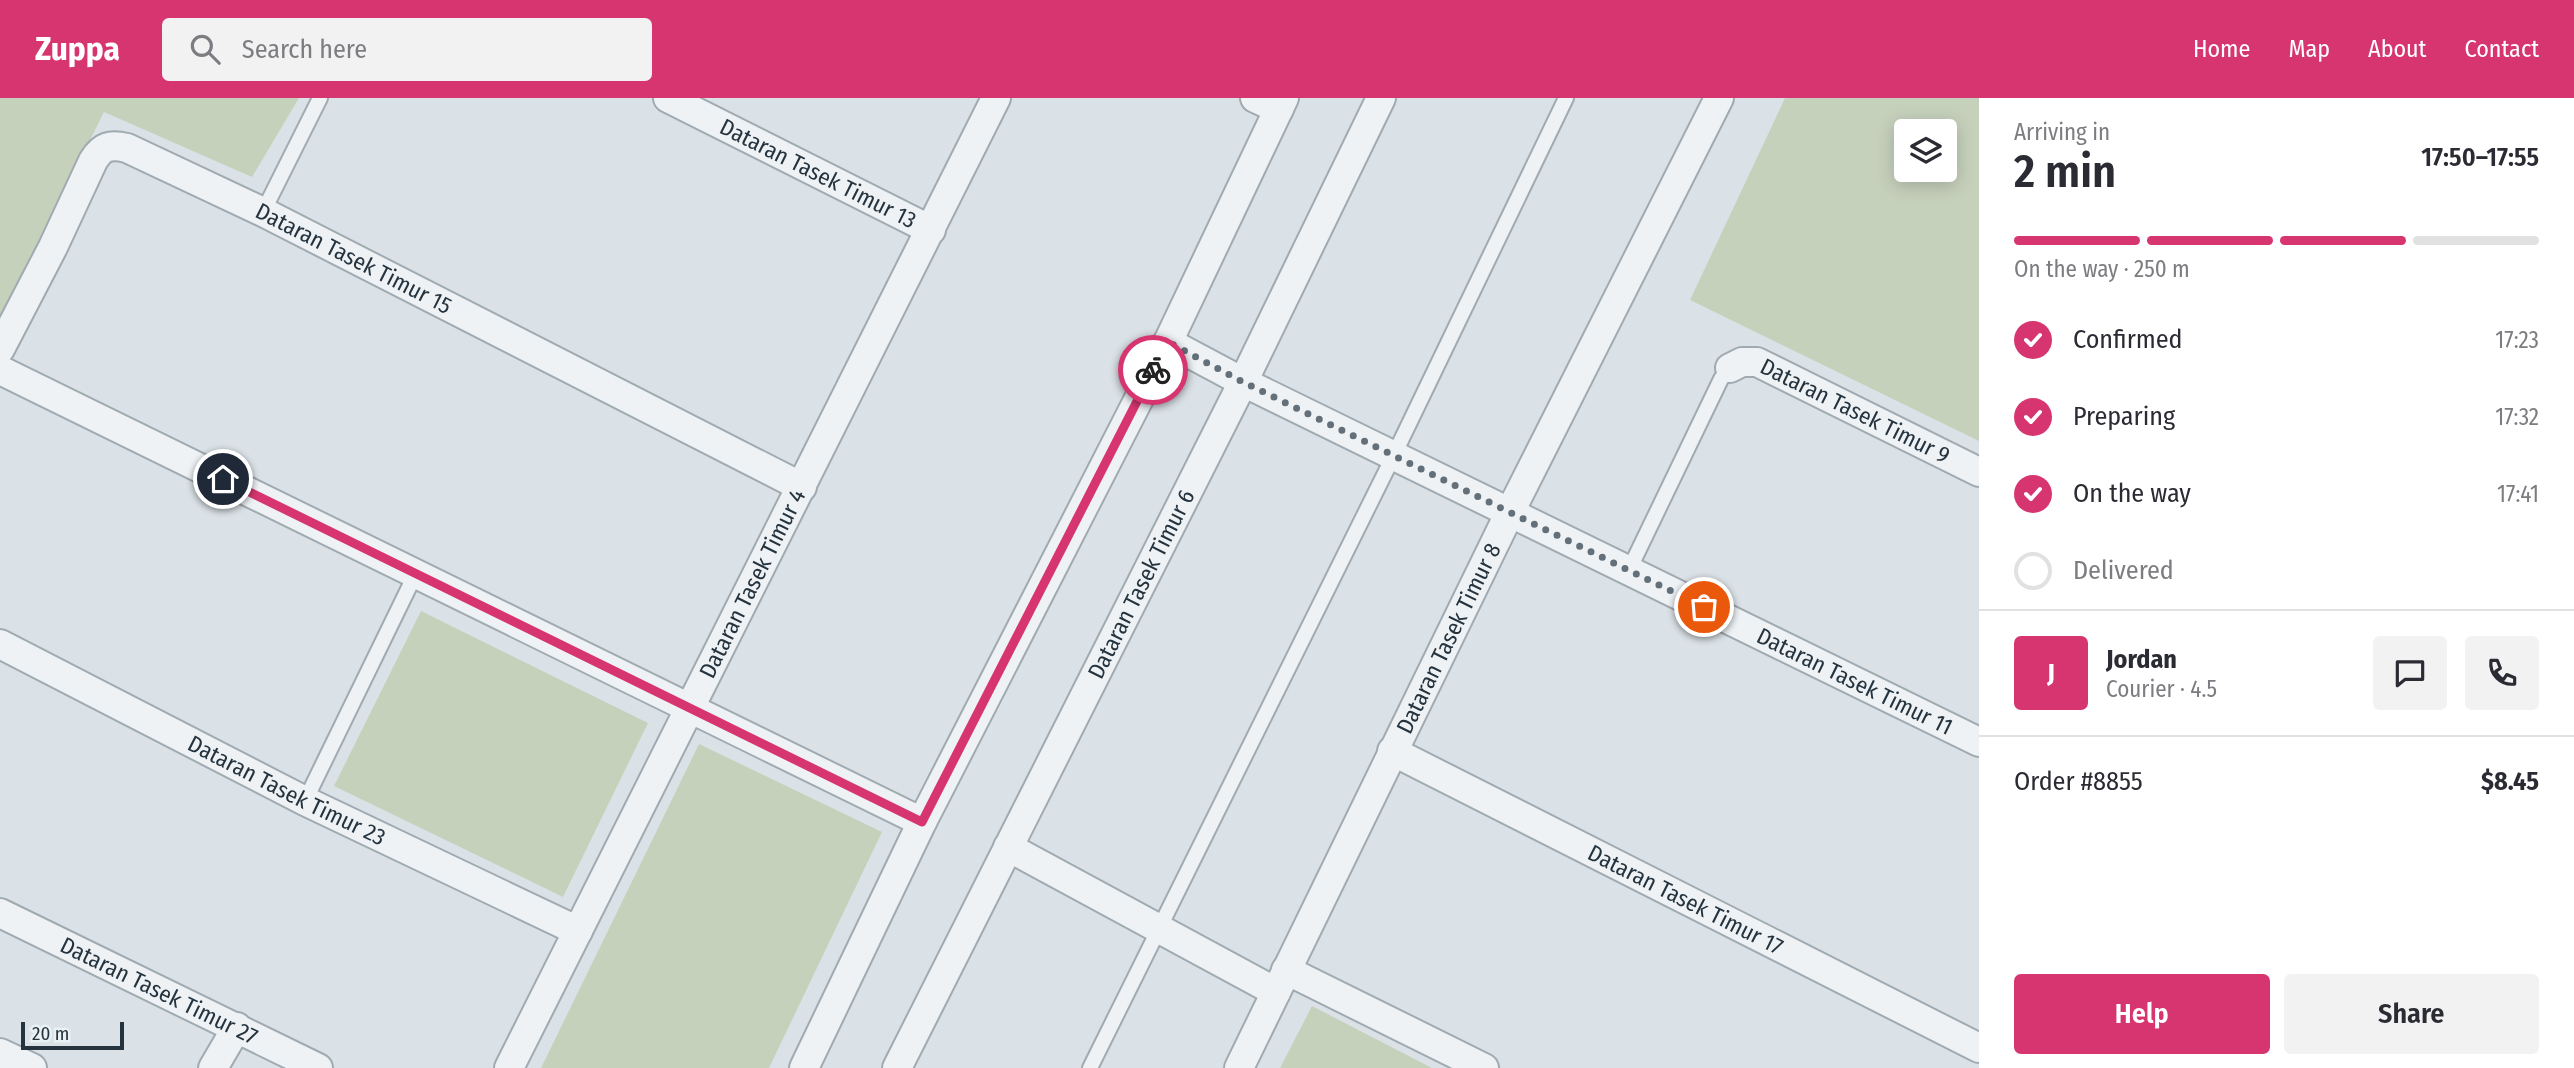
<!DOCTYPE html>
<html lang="en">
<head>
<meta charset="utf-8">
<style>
	:root { --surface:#fff; --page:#f2f2f3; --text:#2b2b33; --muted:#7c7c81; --line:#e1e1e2; --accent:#d7356f }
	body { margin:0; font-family:"Fira Sans Condensed",sans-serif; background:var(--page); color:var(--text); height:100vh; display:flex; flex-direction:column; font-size:26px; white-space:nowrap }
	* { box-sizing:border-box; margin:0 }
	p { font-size:23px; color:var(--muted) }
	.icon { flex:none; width:38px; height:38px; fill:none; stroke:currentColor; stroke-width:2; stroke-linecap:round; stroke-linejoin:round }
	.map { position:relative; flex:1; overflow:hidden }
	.panel { display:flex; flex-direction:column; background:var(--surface); width:595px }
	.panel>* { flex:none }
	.buttons { position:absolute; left:1894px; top:21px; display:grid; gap:14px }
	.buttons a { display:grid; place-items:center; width:63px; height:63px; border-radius:7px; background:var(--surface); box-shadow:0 4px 18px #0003; font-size:35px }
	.scale { position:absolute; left:21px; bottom:18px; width:103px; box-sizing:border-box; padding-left:7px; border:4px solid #24333e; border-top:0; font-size:19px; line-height:24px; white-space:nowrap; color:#24333e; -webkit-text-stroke:5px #eaf1f5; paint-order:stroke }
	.pin { position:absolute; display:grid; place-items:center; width:60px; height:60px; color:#fff; margin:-30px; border:4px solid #fff; border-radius:50%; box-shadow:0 2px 7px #0007 }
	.courier { position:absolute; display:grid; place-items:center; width:70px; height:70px; margin:-35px; border:5px solid #d7356f; border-radius:50%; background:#fff; color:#222; box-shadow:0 2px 9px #0007 }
	.head em { font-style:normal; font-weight:600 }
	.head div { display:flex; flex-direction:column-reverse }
	.head { display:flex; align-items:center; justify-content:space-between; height:119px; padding:0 35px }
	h1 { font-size:46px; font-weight:600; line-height:52px }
	.bar { display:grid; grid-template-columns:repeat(4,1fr); gap:10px 7px; align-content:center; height:84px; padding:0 35px }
	.bar i { height:9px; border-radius:5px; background:var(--line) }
	.bar .on { background:var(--accent) }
	.bar p { grid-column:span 4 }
	.line { display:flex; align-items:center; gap:18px; padding:0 35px; border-top:2px solid var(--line) }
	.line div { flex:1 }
	.round { display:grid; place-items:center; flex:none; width:74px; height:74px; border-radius:7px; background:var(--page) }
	ol { padding:0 35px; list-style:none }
	li { display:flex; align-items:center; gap:21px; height:77px }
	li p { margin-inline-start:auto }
	li .icon { padding:7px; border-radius:50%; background:var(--accent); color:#fff; stroke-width:4 }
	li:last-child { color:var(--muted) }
	li i { width:38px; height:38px; border:4px solid var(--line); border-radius:50% }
	.cta { display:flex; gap:14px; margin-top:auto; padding:14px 35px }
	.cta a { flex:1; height:80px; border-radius:7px; background:var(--accent); color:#fff; font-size:28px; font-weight:600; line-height:80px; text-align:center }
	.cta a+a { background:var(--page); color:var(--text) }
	header { display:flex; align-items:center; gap:42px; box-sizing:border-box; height:98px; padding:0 35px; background:var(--accent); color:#fff }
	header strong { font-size:33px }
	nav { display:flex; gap:38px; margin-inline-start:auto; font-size:24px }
	.search { width:490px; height:63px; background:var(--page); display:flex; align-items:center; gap:18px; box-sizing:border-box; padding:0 24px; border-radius:7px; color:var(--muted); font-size:26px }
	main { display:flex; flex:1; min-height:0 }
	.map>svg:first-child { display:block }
</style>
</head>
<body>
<header>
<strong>Zuppa</strong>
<div class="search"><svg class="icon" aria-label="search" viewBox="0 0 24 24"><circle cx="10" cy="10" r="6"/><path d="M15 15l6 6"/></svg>Search here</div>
<nav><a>Home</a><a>Map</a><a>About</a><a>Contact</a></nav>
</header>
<main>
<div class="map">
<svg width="1979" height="970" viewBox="0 0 1979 970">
	<rect width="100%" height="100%" fill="#dbe2e7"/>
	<path fill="#c6d1bc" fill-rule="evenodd" d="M0 0H299L252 79 104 14 0 223Z
		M1785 0H1979V343L1690 202ZM1906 33H1944V72H1906Z
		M421 513 648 625 563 799 334 688Z
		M699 646 882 734 769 970H541Z
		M1312 908 1432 970H1280Z"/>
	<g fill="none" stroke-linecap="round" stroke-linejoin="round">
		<defs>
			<path id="service" d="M263 114 320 0
				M1629 472 1721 281 1730 270
				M305 703 416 475
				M1090 970 1394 357 1566 0"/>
			<g id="minor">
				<path id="s1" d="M668 0 931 132"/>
				<path d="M1255 0 1279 11"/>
				<path id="s2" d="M1168 244 1243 284 1979 644"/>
				<path id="s3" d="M0 251 53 149 93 63C102 48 110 46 127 50L263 114 802 389"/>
				<path id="s4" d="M1730 270 1742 264H1757L1979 374"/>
				<path d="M0 272 922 724"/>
				<path id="s5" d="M0 546 305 703 578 833"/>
				<path id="s6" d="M1392 653 1979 950"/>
				<path d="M1008 749 1276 894"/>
				<path id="s7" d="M0 815 318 970"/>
				<path d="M1286 872 1484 970"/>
				<path d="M0 955 32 970"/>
				<path d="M213 970 237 929"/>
				<path id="s8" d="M509 970 996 0"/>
				<path d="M804 970 922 724 1168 244 1284 0"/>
				<path id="s9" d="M897 970 1243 284 1381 0"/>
				<path id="s10" d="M1239 970 1510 414 1719 0"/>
			</g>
		</defs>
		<use href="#service" stroke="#a0aab1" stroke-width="18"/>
		<use href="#minor" stroke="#a0aab1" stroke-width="32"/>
		<use href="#service" stroke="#eef2f5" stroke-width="14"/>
		<use href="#minor" stroke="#eef2f5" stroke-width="28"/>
	</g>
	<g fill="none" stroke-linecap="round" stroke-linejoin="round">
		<path stroke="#647079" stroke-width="7" stroke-dasharray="0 12.6" d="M1153 272 1168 244 1243 284 1704 509"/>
		<path stroke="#d7356f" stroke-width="9" d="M223 381 922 724 1153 272"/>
	</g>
	<g text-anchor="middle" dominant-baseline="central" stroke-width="5" stroke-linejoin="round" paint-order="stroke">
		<g font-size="23" fill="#24333e" stroke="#eaf1f5">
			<text stroke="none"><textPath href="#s1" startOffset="168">Dataran Tasek Timur 13</textPath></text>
			<text stroke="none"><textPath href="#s3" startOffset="502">Dataran Tasek Timur 15</textPath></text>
			<text stroke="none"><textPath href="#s4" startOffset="138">Dataran Tasek Timur 9</textPath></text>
			<text stroke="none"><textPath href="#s8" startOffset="542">Dataran Tasek Timur 4</textPath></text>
			<text stroke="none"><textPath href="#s9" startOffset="542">Dataran Tasek Timur 6</textPath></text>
			<text stroke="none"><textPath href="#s10" startOffset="478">Dataran Tasek Timur 8</textPath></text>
			<text stroke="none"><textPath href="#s2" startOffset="766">Dataran Tasek Timur 11</textPath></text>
			<text stroke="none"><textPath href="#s5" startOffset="322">Dataran Tasek Timur 23</textPath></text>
			<text stroke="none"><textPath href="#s6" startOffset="329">Dataran Tasek Timur 17</textPath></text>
			<text stroke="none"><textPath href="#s7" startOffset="177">Dataran Tasek Timur 27</textPath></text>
		</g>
	</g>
</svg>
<div class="buttons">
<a><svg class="icon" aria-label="layers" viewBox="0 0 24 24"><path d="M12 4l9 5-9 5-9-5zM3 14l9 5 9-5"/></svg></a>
</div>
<div class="scale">20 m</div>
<div class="pin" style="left:1704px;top:509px;background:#ea580c"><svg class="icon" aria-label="bag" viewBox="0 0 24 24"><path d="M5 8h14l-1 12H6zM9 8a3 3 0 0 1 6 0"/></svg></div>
<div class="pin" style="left:223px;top:381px;background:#1f2937"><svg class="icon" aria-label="home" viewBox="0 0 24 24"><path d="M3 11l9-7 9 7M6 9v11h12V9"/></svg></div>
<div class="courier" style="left:1153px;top:272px"><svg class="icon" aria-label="bike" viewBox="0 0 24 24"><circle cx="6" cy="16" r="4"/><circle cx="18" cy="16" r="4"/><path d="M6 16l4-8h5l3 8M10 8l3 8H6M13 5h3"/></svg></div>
</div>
<section class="panel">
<div class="head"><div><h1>2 min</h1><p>Arriving in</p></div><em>17:50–17:55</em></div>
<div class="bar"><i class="on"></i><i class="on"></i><i class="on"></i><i></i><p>On the way · 250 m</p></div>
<ol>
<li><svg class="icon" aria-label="check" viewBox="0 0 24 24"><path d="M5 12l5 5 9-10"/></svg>Confirmed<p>17:23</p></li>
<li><svg class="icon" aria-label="check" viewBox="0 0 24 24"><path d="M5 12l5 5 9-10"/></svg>Preparing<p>17:32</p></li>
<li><svg class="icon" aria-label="check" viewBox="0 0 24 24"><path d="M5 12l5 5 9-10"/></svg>On the way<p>17:41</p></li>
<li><i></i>Delivered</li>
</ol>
<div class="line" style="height:126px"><b class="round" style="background:var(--accent);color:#fff">J</b><div><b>Jordan</b><p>Courier · 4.5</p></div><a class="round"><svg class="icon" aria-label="chat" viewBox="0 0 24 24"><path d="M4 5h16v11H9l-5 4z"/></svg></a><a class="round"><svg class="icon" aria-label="phone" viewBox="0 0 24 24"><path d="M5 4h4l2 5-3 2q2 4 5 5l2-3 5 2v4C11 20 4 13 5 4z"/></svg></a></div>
<div class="line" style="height:91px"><div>Order #8855</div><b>$8.45</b></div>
<div class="cta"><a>Help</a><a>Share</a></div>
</section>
</main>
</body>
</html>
